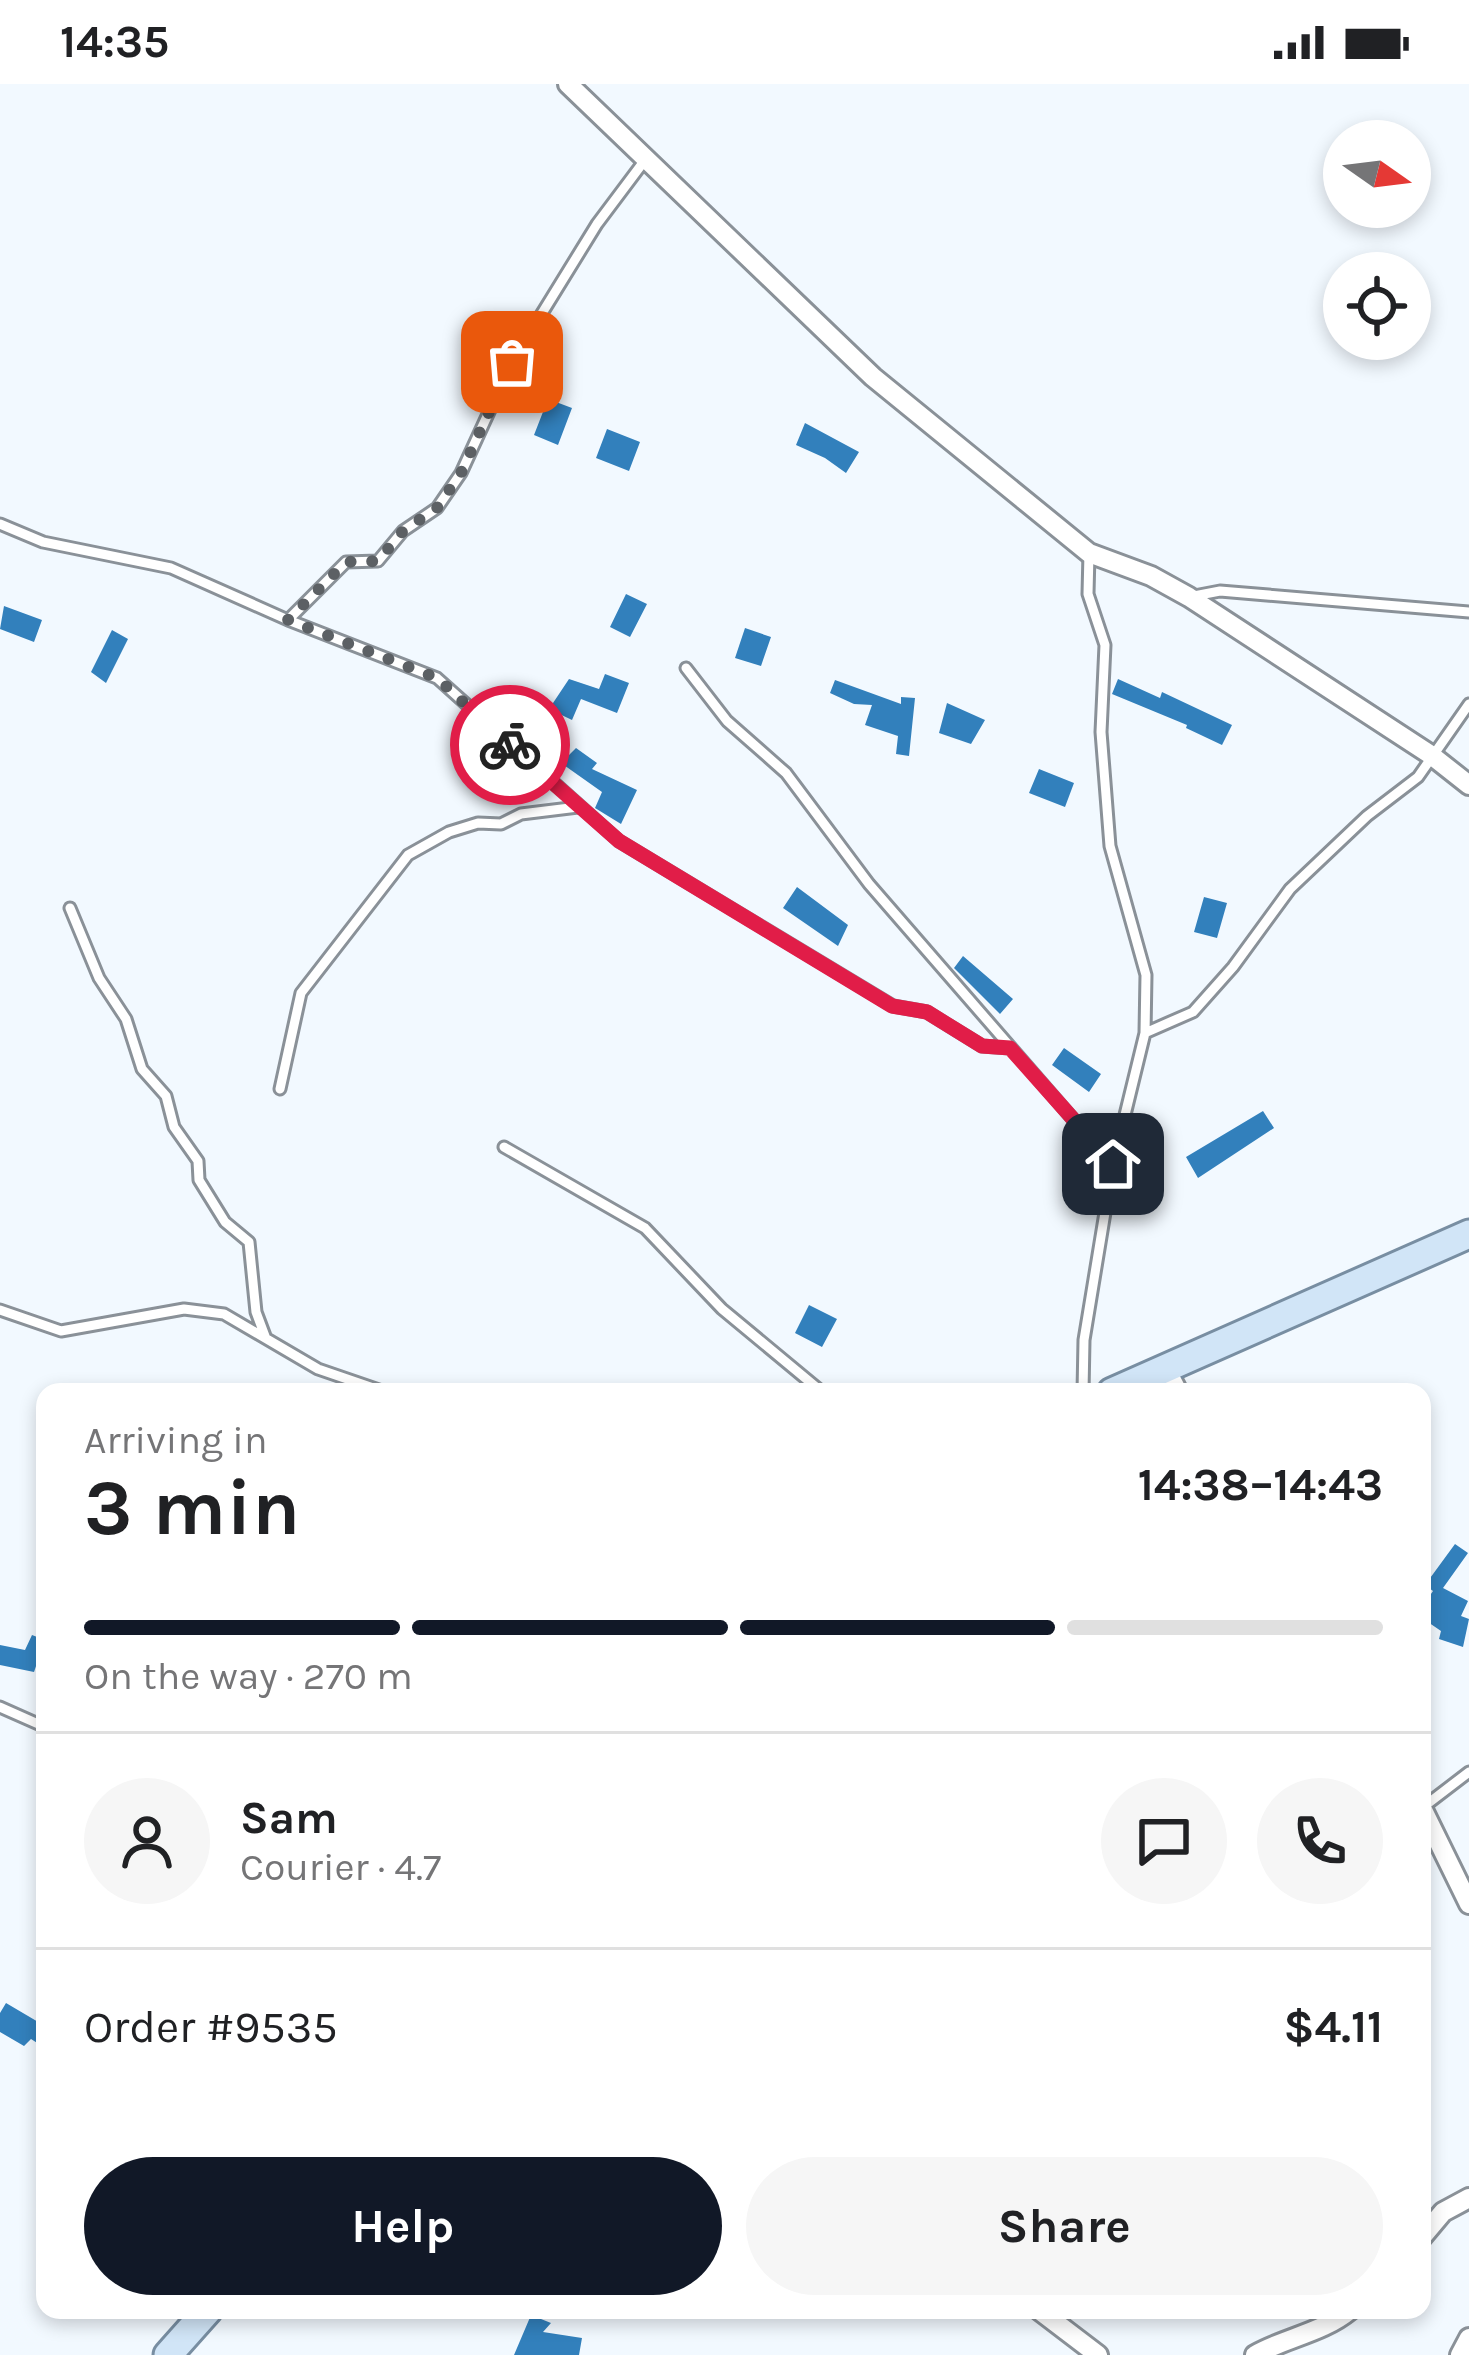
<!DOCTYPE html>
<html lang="en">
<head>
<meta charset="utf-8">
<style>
	:root { --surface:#fff; --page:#f6f6f6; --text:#202124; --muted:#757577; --line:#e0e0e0; --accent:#111827 }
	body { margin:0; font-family:Karla,sans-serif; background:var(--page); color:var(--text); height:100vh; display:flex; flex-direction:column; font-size:45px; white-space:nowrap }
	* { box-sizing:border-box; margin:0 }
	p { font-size:39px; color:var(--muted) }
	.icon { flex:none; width:66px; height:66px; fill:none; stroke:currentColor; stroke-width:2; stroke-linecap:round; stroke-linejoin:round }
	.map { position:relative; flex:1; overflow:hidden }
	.details { position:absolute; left:36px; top:1299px; width:1395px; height:936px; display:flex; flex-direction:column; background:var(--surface); border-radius:24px; box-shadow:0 6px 18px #0003 }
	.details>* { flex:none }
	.needle { width:78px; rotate:104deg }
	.fabs { position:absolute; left:1323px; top:36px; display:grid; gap:24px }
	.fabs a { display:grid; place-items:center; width:108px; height:108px; border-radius:50%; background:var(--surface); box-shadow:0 6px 18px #0003; font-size:60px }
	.pin { position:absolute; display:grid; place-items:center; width:102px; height:102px; color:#fff; margin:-51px; border-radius:24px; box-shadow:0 6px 18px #0006 }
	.courier { position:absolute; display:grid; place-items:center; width:120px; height:120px; margin:-60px; border:9px solid #e11d48; border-radius:50%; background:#fff; color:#222; box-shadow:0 3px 15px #0007 }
	.headline em { font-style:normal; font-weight:700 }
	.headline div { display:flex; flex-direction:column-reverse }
	.headline { display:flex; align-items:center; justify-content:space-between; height:204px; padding:0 48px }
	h1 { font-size:78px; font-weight:700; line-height:90px }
	.bar { display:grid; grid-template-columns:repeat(4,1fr); gap:18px 12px; align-content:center; height:144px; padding:0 48px }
	.bar i { height:15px; border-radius:9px; background:var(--line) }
	.bar .active { background:var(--accent) }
	.bar p { grid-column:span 4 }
	.line { display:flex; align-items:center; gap:30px; padding:0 48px; border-top:3px solid var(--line) }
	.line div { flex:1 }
	.round { display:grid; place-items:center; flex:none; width:126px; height:126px; border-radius:63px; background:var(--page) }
	.action { display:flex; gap:24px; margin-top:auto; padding:24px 48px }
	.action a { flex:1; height:138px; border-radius:72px; background:var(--accent); color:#fff; font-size:48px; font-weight:700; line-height:138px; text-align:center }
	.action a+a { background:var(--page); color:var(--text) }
	.status { display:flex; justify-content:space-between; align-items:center; height:84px; padding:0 60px; background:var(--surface); direction:ltr }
	.status svg { height:33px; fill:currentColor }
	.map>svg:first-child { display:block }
</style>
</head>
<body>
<div class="status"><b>14:35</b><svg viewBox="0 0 49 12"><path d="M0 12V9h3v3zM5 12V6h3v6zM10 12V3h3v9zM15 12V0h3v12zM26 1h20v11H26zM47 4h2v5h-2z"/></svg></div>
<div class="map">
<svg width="1469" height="2271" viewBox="0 0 1469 2271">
	<rect width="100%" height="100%" fill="#f2f9ff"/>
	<path fill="#3280bc" d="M548 315 572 324 558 361 534 351Z
		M805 339 859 368 846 389 825 374 796 361Z
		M607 345 640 358 629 387 596 374Z
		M626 510 647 520 630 553 610 543Z
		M4 522 42 536 34 558 0 545Z
		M745 544 771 553 761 582 735 574Z
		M112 546 128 555 106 599 91 588Z
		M605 590 629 599 617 629 581 615 572 636 549 625 569 595 599 605Z
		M1118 595 1160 614 1162 608 1232 641 1222 661 1186 644 1187 641 1112 610Z
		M835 596 901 620V613L915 614 909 672 896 670 898 652 865 641 872 621 854 620 830 609Z
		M947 619 985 636 971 660 939 649Z
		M576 664 597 679 592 685 637 706 621 740 595 724 602 708 561 679Z
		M1039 685 1074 699 1065 723 1029 709Z
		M797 803 848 841 838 862 783 824Z
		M1204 813 1227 819 1217 854 1194 848Z
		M963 872 1013 915 1000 930 954 884Z
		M1064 964 1101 990 1089 1008 1052 981Z
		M1263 1027 1274 1044 1198 1094 1186 1073Z
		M809 1221 837 1235 822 1263 795 1249Z
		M1455 1460 1468 1469 1443 1504 1468 1517 1461 1532 1469 1535 1463 1563 1439 1555 1441 1547 1422 1534V1523L1433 1507 1425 1501Z
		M32 1551 45 1556 34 1588 0 1581V1561L25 1566Z
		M6 1919 45 1942V1964L31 1955 24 1962 0 1948V1929Z
		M531 2231 551 2239 543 2248 582 2254 579 2271H514Z"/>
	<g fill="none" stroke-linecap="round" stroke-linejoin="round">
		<defs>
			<path id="service" d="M0 440 43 458 171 484 288 536 437 594 619 757 893 922 927 928 982 962 1010 964
				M1194 512 1220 507 1469 528
				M288 536 346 478 378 477 403 447 437 424 461 389 512 278 597 140 645 76
				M686 584 727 637 786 689 869 800 1112 1080
				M70 824 99 894 126 935 142 985 166 1012 174 1043 198 1077 199 1096 225 1138 249 1158 256 1228 265 1252
				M1145 949 1193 928 1233 883 1290 805 1367 732 1418 693 1469 620
				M280 1005 301 909 408 771 449 748 478 739 501 740 521 730 578 723
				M504 1063 645 1144 722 1225 822 1308
				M0 1226 61 1247 184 1225 224 1230 318 1285 385 1308
				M1083 1308 1084 1256 1113 1080 1145 949 1146 891 1110 762 1101 648 1105 561 1088 510 1089 469
				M0 1623 45 1643
				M1422 1724 1469 1688"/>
			<path id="minor" d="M568 0 873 293 1089 469 1151 492 1189 513 1431 671 1469 701
				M1165 1283 1178 1308
				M1422 1724 1469 1820
				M1422 2153 1443 2128 1469 2114
				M1039 2226 1098 2271
				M1255 2271C1287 2253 1322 2249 1350 2226
				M1460 2271 1469 2254"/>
			<path id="primary" d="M1112 1308 1469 1150
				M168 2271 208 2226"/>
		</defs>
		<use href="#service" stroke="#8a9198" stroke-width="15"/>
		<use href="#minor" stroke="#8a9198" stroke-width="24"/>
		<use href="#primary" stroke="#788ea2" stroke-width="33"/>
		<use href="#service" stroke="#fff" stroke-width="9"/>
		<use href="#minor" stroke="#fff" stroke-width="18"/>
		<use href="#primary" stroke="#d1e5f7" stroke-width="27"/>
	</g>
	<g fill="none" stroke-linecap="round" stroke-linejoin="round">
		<path stroke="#5c6064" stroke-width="12" stroke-dasharray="0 21.6" d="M510 661 437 594 288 536 346 478 378 477 403 447 437 424 461 389 512 278"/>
		<path stroke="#e11d48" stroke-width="15" d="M510 661 619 757 892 922 927 928 982 962 1010 964 1113 1080"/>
	</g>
</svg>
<div class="fabs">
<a><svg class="needle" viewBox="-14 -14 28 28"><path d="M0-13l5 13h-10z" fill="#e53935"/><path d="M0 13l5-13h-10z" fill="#757577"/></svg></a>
<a><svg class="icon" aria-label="locate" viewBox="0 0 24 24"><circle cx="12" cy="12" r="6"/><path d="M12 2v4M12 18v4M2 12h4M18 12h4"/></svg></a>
</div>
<div class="pin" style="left:512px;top:278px;background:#ea580c"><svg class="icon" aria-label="bag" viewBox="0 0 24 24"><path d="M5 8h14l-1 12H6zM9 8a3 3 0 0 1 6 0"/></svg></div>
<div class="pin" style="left:1113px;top:1080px;background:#1f2937"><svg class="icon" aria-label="home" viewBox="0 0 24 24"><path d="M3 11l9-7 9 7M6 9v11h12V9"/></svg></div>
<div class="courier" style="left:510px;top:661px"><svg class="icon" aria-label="bike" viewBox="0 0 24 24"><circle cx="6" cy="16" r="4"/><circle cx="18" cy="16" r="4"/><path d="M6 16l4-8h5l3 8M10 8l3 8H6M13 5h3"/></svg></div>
<section class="details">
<div class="headline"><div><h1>3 min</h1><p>Arriving in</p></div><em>14:38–14:43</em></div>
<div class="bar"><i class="active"></i><i class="active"></i><i class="active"></i><i></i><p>On the way · 270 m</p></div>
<div class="line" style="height:216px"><a class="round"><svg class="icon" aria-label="person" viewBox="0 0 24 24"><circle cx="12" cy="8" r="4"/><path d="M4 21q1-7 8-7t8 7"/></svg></a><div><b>Sam</b><p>Courier · 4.7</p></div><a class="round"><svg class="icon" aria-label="chat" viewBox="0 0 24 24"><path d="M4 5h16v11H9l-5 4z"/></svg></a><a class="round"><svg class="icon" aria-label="phone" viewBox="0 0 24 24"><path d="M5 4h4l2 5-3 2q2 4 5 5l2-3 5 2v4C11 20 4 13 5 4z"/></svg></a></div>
<div class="line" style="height:156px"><div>Order #9535</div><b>$4.11</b></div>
<div class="action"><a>Help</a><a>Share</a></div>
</section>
</div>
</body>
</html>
